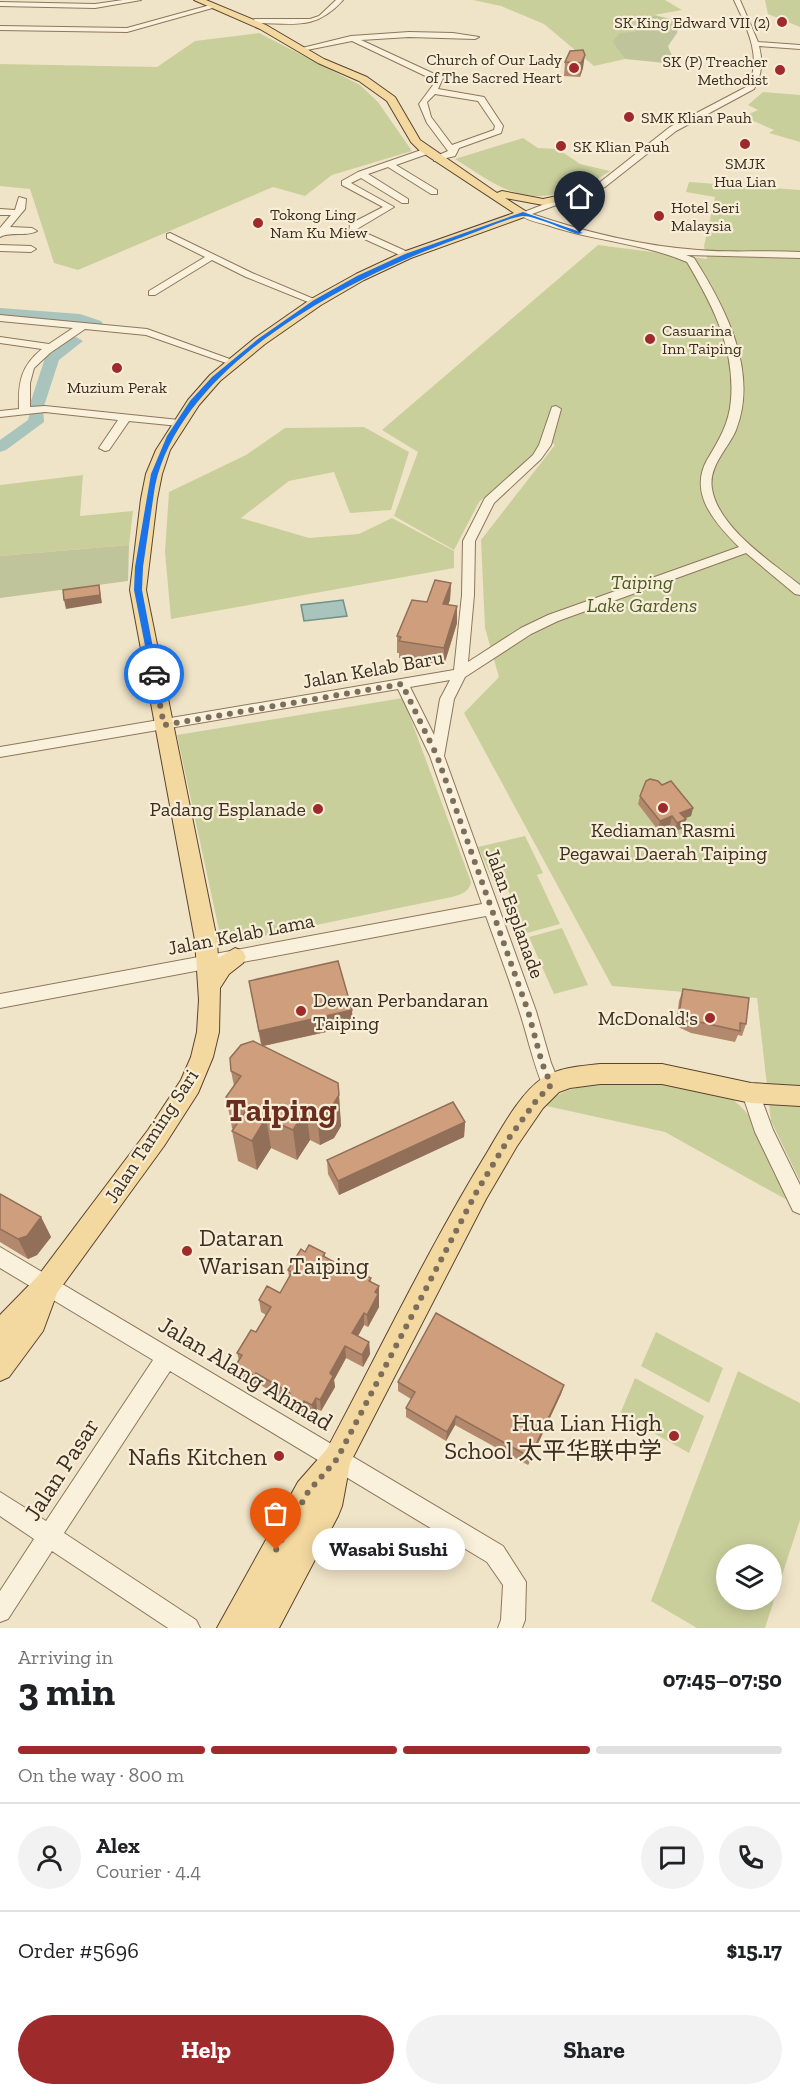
<!DOCTYPE html>
<html lang="en">
<head>
<meta charset="utf-8">
<style>
	:root { --surface:#fff; --page:#f2f2f2; --text:#202124; --muted:#757577; --line:#e0e0e0; --accent:#9e2a2b }
	body { margin:0; font-family:"Zilla Slab","Noto Sans SC",serif; background:var(--page); color:var(--text); height:100vh; display:flex; flex-direction:column; font-size:22px; white-space:nowrap }
	* { box-sizing:border-box; margin:0 }
	p { font-size:20px; color:var(--muted) }
	.icon { flex:none; width:33px; height:33px; fill:none; stroke:currentColor; stroke-width:2; stroke-linecap:round; stroke-linejoin:round }
	.map { position:relative; height:1628px; overflow:hidden }
	.sheet { display:flex; flex-direction:column; background:var(--surface); flex:1 }
	.sheet>* { flex:none }
	.tools { position:absolute; left:716px; top:1544px; display:grid; gap:12px }
	.tools a { display:grid; place-items:center; width:66px; height:66px; border-radius:50%; background:var(--surface); box-shadow:0 3px 15px #0003; font-size:30px }
	.pin { position:absolute; display:grid; place-items:center; width:51px; height:51px; color:#fff; margin:-62px -26px; border-radius:50% 50% 50% 0; rotate:-45deg; box-shadow:0 0 6px #0007 }
	.pin .icon { rotate:45deg }
	.courier { position:absolute; display:grid; place-items:center; width:60px; height:60px; margin:-30px; border:4px solid #1a73e8; border-radius:50%; background:#fff; color:#222; box-shadow:0 2px 8px #0007 }
	.bubble { position:absolute; height:42px; border-radius:21px; background:var(--surface); box-shadow:0 3px 15px #0003; font-size:20px; font-weight:700; line-height:42px; text-align:center }
	.headline em { font-style:normal; font-weight:700 }
	.headline div { display:flex; flex-direction:column-reverse }
	.headline { display:flex; align-items:center; justify-content:space-between; height:102px; padding:0 18px }
	h1 { font-size:39px; font-weight:700; line-height:45px }
	.bar { display:grid; grid-template-columns:repeat(4,1fr); gap:9px 6px; align-content:center; height:72px; padding:0 18px }
	.bar i { height:8px; border-radius:4px; background:var(--line) }
	.bar .selected { background:var(--accent) }
	.bar p { grid-column:span 4 }
	.line { display:flex; align-items:center; gap:15px; padding:0 18px; border-top:2px solid var(--line) }
	.line div { flex:1 }
	.round { display:grid; place-items:center; flex:none; width:63px; height:63px; border-radius:32px; background:var(--page) }
	.cta { display:flex; gap:12px; margin-top:auto; padding:12px 18px }
	.cta a { flex:1; height:69px; border-radius:36px; background:var(--accent); color:#fff; font-size:24px; font-weight:700; line-height:69px; text-align:center }
	.cta a+a { background:var(--page); color:var(--text) }
	.map>svg:first-child { display:block }
</style>
</head>
<body>
<div class="map">
<svg width="800" height="1628" viewBox="0 0 800 1628">
	<rect width="100%" height="100%" fill="#f0e4c8"/>
	<path fill="#c9cf9b" fill-rule="evenodd" d="M473 0H665L682 10 654 15 634 32 612 42 625 59 594 66 544 24 501 6Z
		M765 0H800V27L768 14Z
		M259 33 360 85 378 102 412 151 332 175 305 196 273 187 78 270 54 263 30 189 0 186V64L157 67 195 41Z
		M763 92 800 95V142L769 133 774 130 756 122 740 118 758 110 748 105Z
		M523 138 538 148 558 149 580 164 610 171C599 179 588 183 576 188 524 209 498 186 455 159Z
		M689 182 800 190V1181L771 1121 757 998 612 986 464 713 499 677 485 628 481 540 555 445 543 435 533 456 479 502 454 550 394 516 418 452 382 430 598 245 707 259 704 246 715 197 686 192Z
		M364 427 409 452 391 510 350 513 334 472 289 481 241 518 309 538 359 534 392 518 454 551V568L171 619 165 552 169 492 246 455 285 428Z
		M83 475 80 516 133 511 129 545 0 556V485Z
		M403 698 471 882C469 893 461 894 452 897L258 937C244 938 232 939 219 930L177 735Z
		M525 836 543 873 537 875 560 924 527 933 505 883 495 885 478 847Z
		M562 928 588 985 554 994 529 937Z
		M631 1081C653 1083 691 1083 710 1088 758 1102 776 1165 796 1205L665 1132 542 1105C568 1084 600 1083 631 1081Z
		M656 1332 723 1368 709 1403 641 1366Z
		M738 1371 800 1403V1520L765 1628H697L651 1601ZM726 1554H771V1599H726Z
		M635 1378 704 1416 689 1453 620 1414Z"/>
	<path fill="#bfc49a" d="M654 15 679 21 677 33 668 46 672 56 665 63 625 59 612 42 620 33 634 32Z
		M129 545 128 581 0 598V556Z"/>
	<path fill="#a9c4bc" stroke="#6f938a" stroke-width="1.5" d="M343 600 347 616 304 621 301 605Z"/>
	<g fill="none" stroke-linecap="round" stroke-linejoin="round">
		<path fill="#a9c4bc" fill-rule="evenodd" d="M0 308 80 314 101 321 103 324 96 328 78 322 0 316Z
			M76 337 83 341 59 360 43 409 44 422 6 450 0 452V440L28 420 31 409 29 407 45 358 71 338Z"/>
		<defs>
			<path id="minor" d="M123 0H141L95 8 0 6V2L95 4Z
				M336 0H343C315 31 294 23 255 23L251 21 255 19H310L319 16Z
				M734 0H740L758 42 800 45V49L759 46C763 62 762 74 754 89L676 131 605 187 532 214C585 232 641 246 698 250 732 253 766 250 800 252V258L686 255 694 258C725 307 759 371 736 430 728 449 708 466 712 489 718 527 771 562 800 585V595L795 594 746 553 558 621 531 634 465 677 454 699 444 756 536 1011 551 1063 560 1085 557 1091 551 1093 545 1091C533 1064 528 1037 519 1010 509 978 497 947 486 916L0 1008V994L482 904 430 756 398 689 0 757V747L454 670 462 595 463 541 485 498 533 455 539 445 552 407 556 406 561 409 551 445 541 459 494 503 475 541 474 595 468 662 521 628 548 615 739 547C716 524 688 494 707 460 719 440 729 424 731 400 735 348 713 306 687 262 645 244 597 241 553 227 542 223 527 221 519 214L599 183 670 127 748 86C763 57 746 26 734 0ZM450 680 440 699 434 735 410 687Z
				M214 4 216 7 127 32 0 30V26L127 28Z
				M409 32 453 33 479 37 475 39 409 37 361 40 443 78 438 89 484 97 503 126 501 133 459 148 455 156 434 161V157L448 151 427 123 419 104 436 81 352 41 302 51 298 49 351 36ZM435 94 478 101 495 126 494 130 452 145 431 117 427 102Z
				M427 148 430 149V153L396 165 437 190V194H431L388 167 368 174 408 199V203H402L361 178 351 183 394 207 357 229 410 253V257H404L349 232 350 224 383 207 342 185V181L358 172Z
				M19 197 26 199 25 209 10 227 32 228 37 231C26 237 11 231 0 237V228L11 215H0V209L15 210Z
				M170 233 252 273 321 302 313 304 246 277 212 260 155 295H149V291L205 257 167 238V234Z
				M0 245 31 246 36 249 31 252 0 251Z
				M0 315 147 329 238 362 229 364 146 335 85 329 50 353 34 368 30 383V407L45 406 179 420 185 423 179 426 129 421 109 450 105 451 99 448 118 420 45 412 0 417V411L19 409C18 382 21 366 42 349L0 343V337L49 344 73 328 0 321Z
				M751 1085 757 1087 773 1130 800 1185V1214L793 1211 755 1132 742 1093 745 1087Z
				M0 1247 503 1546 526 1582 525 1620 522 1628H498L501 1620 503 1585 487 1562 170 1371 64 1533 196 1620 200 1628H168L52 1551 8 1619 0 1622V1591L34 1539 0 1516V1492L46 1521 153 1360 0 1268Z"/>
			<path id="major" d="M194 0H206L266 25 324 59 367 77 395 97 420 140 497 193 502 191 543 199 580 191 586 194 584 196 543 205 505 198 527 212V216L411 258 364 280 321 305 265 344 220 381 199 405 170 450 162 474 157 499 146 590 217 940 218 958 235 948 243 951 246 957 243 963 229 974 220 988 219 1032 213 1057 198 1093 164 1146 57 1293 43 1331 9 1377 0 1381V1315L38 1276 148 1130 181 1080 191 1057 197 1032 199 1000 195 940 130 590 141 499 146 474 156 450 188 400 210 375 255 338 311 299 356 274 403 252 514 213 420 151 411 142 387 101 359 81 318 63 260 29Z
				M600 1064H662L751 1083 800 1086V1106L751 1103 662 1084H600L570 1088 559 1092 543 1108 517 1146 486 1199 350 1463 342 1506 338 1516 279 1628H217L298 1482 327 1449C380 1350 429 1247 488 1151 501 1129 521 1092 543 1078 559 1067 582 1066 600 1064Z"/>
		</defs>
		<use href="#minor" stroke="#8d765c" stroke-width="2"/>
		<use href="#major" stroke="#5b4430" stroke-width="2"/>
		<use href="#minor" fill="#faf1dc" fill-rule="evenodd"/>
		<use href="#major" fill="#f3d9a0" fill-rule="evenodd"/>
	</g>
	<path fill="#b2896c" d="M583 50V68L580 77 564 76 565 62Z
		M451 583 450 600 448 605 457 606V623L444 665 399 658V653H397V636L427 602Z
		M662 785 693 808 691 816 685 818 684 828 675 831 670 825 658 830 638 804 640 796Z
		M249 981 353 1026 264 1046 338 1083 341 1126 334 1138 320 1145 310 1140 297 1160 271 1148 257 1170 238 1161 232 1131 233 1129 232 1128 226 1097 234 1086 231 1071 261 1045Z
		M683 989 746 1024 742 1036 738 1035 735 1042 691 1033 676 1026 679 1001Z
		M465 1122 464 1137 339 1195 328 1174 327 1160Z
		M0 1194 41 1217 51 1237 37 1255 28 1259 0 1242Z
		M305 1252 325 1253V1257L358 1275 371 1278V1282L379 1298V1307L368 1327 364 1325 358 1336 369 1342 370 1354 363 1367 346 1358 334 1380 335 1387 321 1411 317 1409 313 1416 306 1412 305 1415 291 1407 290 1403 259 1384 257 1387 239 1377 236 1365 239 1360 237 1353 256 1332 266 1315 261 1312 259 1300 280 1293 289 1277 288 1270Z
		M398 1382 564 1385 561 1394 528 1465 455 1425 446 1441 406 1417V1408L411 1399 398 1391Z"/>
	<path fill="#916f58" d="M585 55 583 68 580 77 581 63Z
		M451 583 450 600 442 621 443 604Z
		M99 585 102 603 66 609 64 600Z
		M457 606V623L444 665V648Z
		M693 808 691 816 678 821 680 813Z
		M672 816 670 825 658 830 660 821Z
		M686 819 684 828 675 831 677 823Z
		M352 1010 353 1026 262 1046 259 1031Z
		M339 1095 341 1126 334 1138 320 1145 317 1114Z
		M306 1110 310 1140 297 1160 293 1130Z
		M266 1118 271 1148 257 1170 252 1141Z
		M465 1122 464 1137 339 1195 338 1181Z
		M41 1217 51 1237 37 1255 28 1259 18 1239Z
		M379 1286V1307L368 1327 367 1315 375 1292Z
		M364 1313V1325L353 1345 352 1333Z
		M369 1342 370 1354 363 1367 362 1355Z
		M345 1346 346 1358 334 1380 335 1387 321 1411 320 1400 330 1373Z
		M256 1373 259 1384 257 1387 254 1376Z
		M564 1385 561 1394 528 1465 530 1457Z
		M316 1398 317 1409 313 1416 312 1405Z
		M304 1401 306 1412 305 1415 303 1404Z
		M456 1416 455 1425 446 1441 447 1432Z"/>
	<path fill="#cf9f7d" stroke="#916f58" stroke-width="1.5" d="M583 50 585 55 581 63 565 62 570 51Z
		M435 580 451 583 443 604 457 606 444 648 399 641 401 637 397 636 412 600 427 602Z
		M99 585 100 595 64 600 63 590Z
		M650 779 658 781 662 785 671 781 693 808 680 813 686 819 677 823 672 816 660 821 640 796 646 781Z
		M338 961 352 1010 259 1031 249 981Z
		M683 989 749 998 746 1024 740 1023V1031L695 1021 679 1014Z
		M253 1041 338 1083 339 1095 331 1108 317 1114 306 1110 293 1130 266 1118 252 1141 232 1131 247 1109 226 1097 241 1076 231 1071 230 1058 241 1045Z
		M453 1102 465 1122 338 1181 327 1160Z
		M0 1194 41 1217 27 1236 18 1239 0 1229Z
		M309 1245 325 1253 323 1256 358 1275 359 1272 371 1278 369 1281 379 1286 375 1292 378 1294 367 1315 364 1313 352 1333 369 1342 362 1355 345 1346 330 1373 333 1376 320 1400 316 1398 312 1405 304 1401 303 1404 289 1396 290 1393 256 1373 254 1376 236 1365 242 1355 237 1353 251 1330 256 1332 271 1307 259 1300 267 1286 280 1293 292 1272 288 1270 301 1249 305 1252Z
		M436 1313 564 1385 530 1457 456 1416 447 1432 406 1408 415 1392 398 1382Z"/>
	<path fill="#1a73e8" d="M523 212 583 233 578 234C565 230 533 215 522 216 504 219 475 233 457 239 349 278 182 363 155 486L143 567 142 590 158 674 151 676 134 590 135 567 151 474 167 436 190 401 212 377 258 339 314 300 357 276 405 254Z"/>
	<g fill="none" stroke-linecap="round" stroke-linejoin="round">
		<path stroke="#7c6e5b" stroke-width="6" stroke-dasharray="0 10.8" d="M154 674 164 725 402 684 437 756 528 1011 542 1063 551 1085 536 1101 509 1138 477 1191 337 1459 308 1492 276 1550"/>
	</g>
	<g fill="#9e2a2b" stroke="#f7eed8" stroke-width="2">
		<circle cx="782" cy="22" r="6"/>
		<circle cx="574" cy="68" r="6"/>
		<circle cx="780" cy="70" r="6"/>
		<circle cx="629" cy="117" r="6"/>
		<circle cx="745" cy="144" r="6"/>
		<circle cx="561" cy="146" r="6"/>
		<circle cx="659" cy="216" r="6"/>
		<circle cx="258" cy="223" r="6"/>
		<circle cx="650" cy="339" r="6"/>
		<circle cx="117" cy="368" r="6"/>
		<circle cx="663" cy="808" r="6"/>
		<circle cx="318" cy="809" r="6"/>
		<circle cx="301" cy="1011" r="6"/>
		<circle cx="710" cy="1018" r="6"/>
		<circle cx="187" cy="1251" r="6"/>
		<circle cx="674" cy="1436" r="6"/>
		<circle cx="279" cy="1456" r="6"/>
	</g>
	<g text-anchor="middle" dominant-baseline="central" stroke-width="4.5" stroke-linejoin="round" paint-order="stroke">
		<g font-size="16" fill="#3d2e20" stroke="#f7eed8" text-anchor="start">
			<text x="770" y="22" text-anchor="end">SK King Edward VII (2)</text>
			<text x="562" y="59" text-anchor="end">Church of Our Lady<tspan x="562" dy="18">of The Sacred Heart</tspan></text>
			<text x="768" y="61" text-anchor="end">SK (P) Treacher<tspan x="768" dy="18">Methodist</tspan></text>
			<text x="641" y="117">SMK Klian Pauh</text>
			<text x="573" y="146">SK Klian Pauh</text>
			<text x="745" y="163" text-anchor="middle">SMJK<tspan x="745" dy="18">Hua Lian</tspan></text>
			<text x="671" y="207">Hotel Seri<tspan x="671" dy="18">Malaysia</tspan></text>
			<text x="270" y="214">Tokong Ling<tspan x="270" dy="18">Nam Ku Miew</tspan></text>
			<text x="662" y="330">Casuarina<tspan x="662" dy="18">Inn Taiping</tspan></text>
			<text x="117" y="387" text-anchor="middle">Muzium Perak</text>
		</g>
		<g font-size="20" font-style="italic" fill="#4d5a26" stroke="#f7eed8">
			<text x="642" y="582">Taiping<tspan x="642" dy="23">Lake Gardens</tspan></text>
		</g>
		<g font-size="20" fill="#3d2e20" stroke="#f7eed8">
			<text transform="translate(373 669) rotate(-10)">Jalan Kelab Baru</text>
			<text transform="translate(515 913) rotate(70)">Jalan Esplanade</text>
			<text transform="translate(241 934) rotate(-11)">Jalan Kelab Lama</text>
			<text transform="translate(151 1136) rotate(-57)">Jalan Taming Sari</text>
		</g>
		<g font-size="20" fill="#3d2e20" stroke="#f7eed8" text-anchor="end">
			<text x="306" y="809">Padang Esplanade</text>
			<text x="663" y="830" text-anchor="middle">Kediaman Rasmi<tspan x="663" dy="23">Pegawai Daerah Taiping</tspan></text>
			<text x="313" y="1000" text-anchor="start">Dewan Perbandaran<tspan x="313" dy="23">Taiping</tspan></text>
			<text x="698" y="1018">McDonald's</text>
		</g>
		<g font-size="24" fill="#3d2e20" stroke="#f7eed8" text-anchor="end">
			<text x="199" y="1237" text-anchor="start">Dataran<tspan x="199" dy="28">Warisan Taiping</tspan></text>
			<text x="662" y="1422">Hua Lian High<tspan x="662" dy="28">School 太平华联中学</tspan></text>
			<text x="267" y="1456">Nafis Kitchen</text>
		</g>
		<g font-size="24" fill="#3d2e20" stroke="#f7eed8">
			<text transform="translate(246 1373) rotate(31)">Jalan Alang Ahmad</text>
			<text transform="translate(61 1469) rotate(-57)">Jalan Pasar</text>
		</g>
		<g font-size="32" font-weight="bold" fill="#6b2e1e" stroke="#f7eed8">
			<text x="281" y="1110">Taiping</text>
		</g>
	</g>
</svg>
<div class="tools">
<a><svg class="icon" aria-label="layers" viewBox="0 0 24 24"><path d="M12 4l9 5-9 5-9-5zM3 14l9 5 9-5"/></svg></a>
</div>
<div class="pin" style="left:276px;top:1550px;background:#ea580c"><svg class="icon" aria-label="bag" viewBox="0 0 24 24"><path d="M5 8h14l-1 12H6zM9 8a3 3 0 0 1 6 0"/></svg></div>
<div class="pin" style="left:580px;top:233px;background:#1f2937"><svg class="icon" aria-label="home" viewBox="0 0 24 24"><path d="M3 11l9-7 9 7M6 9v11h12V9"/></svg></div>
<div class="courier" style="left:154px;top:674px"><svg class="icon" aria-label="car" viewBox="0 0 24 24"><path d="M5 17H2v-5l4-1 3-4h7l3 4 3 1v5h-3M9 17h6M6 11h13"/><circle cx="7" cy="17" r="2"/><circle cx="17" cy="17" r="2"/></svg></div>
<div class="bubble" style="left:312px;top:1528px;width:153px">Wasabi Sushi</div>
</div>
<section class="sheet">
<div class="headline"><div><h1>3 min</h1><p>Arriving in</p></div><em>07:45–07:50</em></div>
<div class="bar"><i class="selected"></i><i class="selected"></i><i class="selected"></i><i></i><p>On the way · 800 m</p></div>
<div class="line" style="height:108px"><a class="round"><svg class="icon" aria-label="person" viewBox="0 0 24 24"><circle cx="12" cy="8" r="4"/><path d="M4 21q1-7 8-7t8 7"/></svg></a><div><b>Alex</b><p>Courier · 4.4</p></div><a class="round"><svg class="icon" aria-label="chat" viewBox="0 0 24 24"><path d="M4 5h16v11H9l-5 4z"/></svg></a><a class="round"><svg class="icon" aria-label="phone" viewBox="0 0 24 24"><path d="M5 4h4l2 5-3 2q2 4 5 5l2-3 5 2v4C11 20 4 13 5 4z"/></svg></a></div>
<div class="line" style="height:78px"><div>Order #5696</div><b>$15.17</b></div>
<div class="cta"><a>Help</a><a>Share</a></div>
</section>
</body>
</html>
